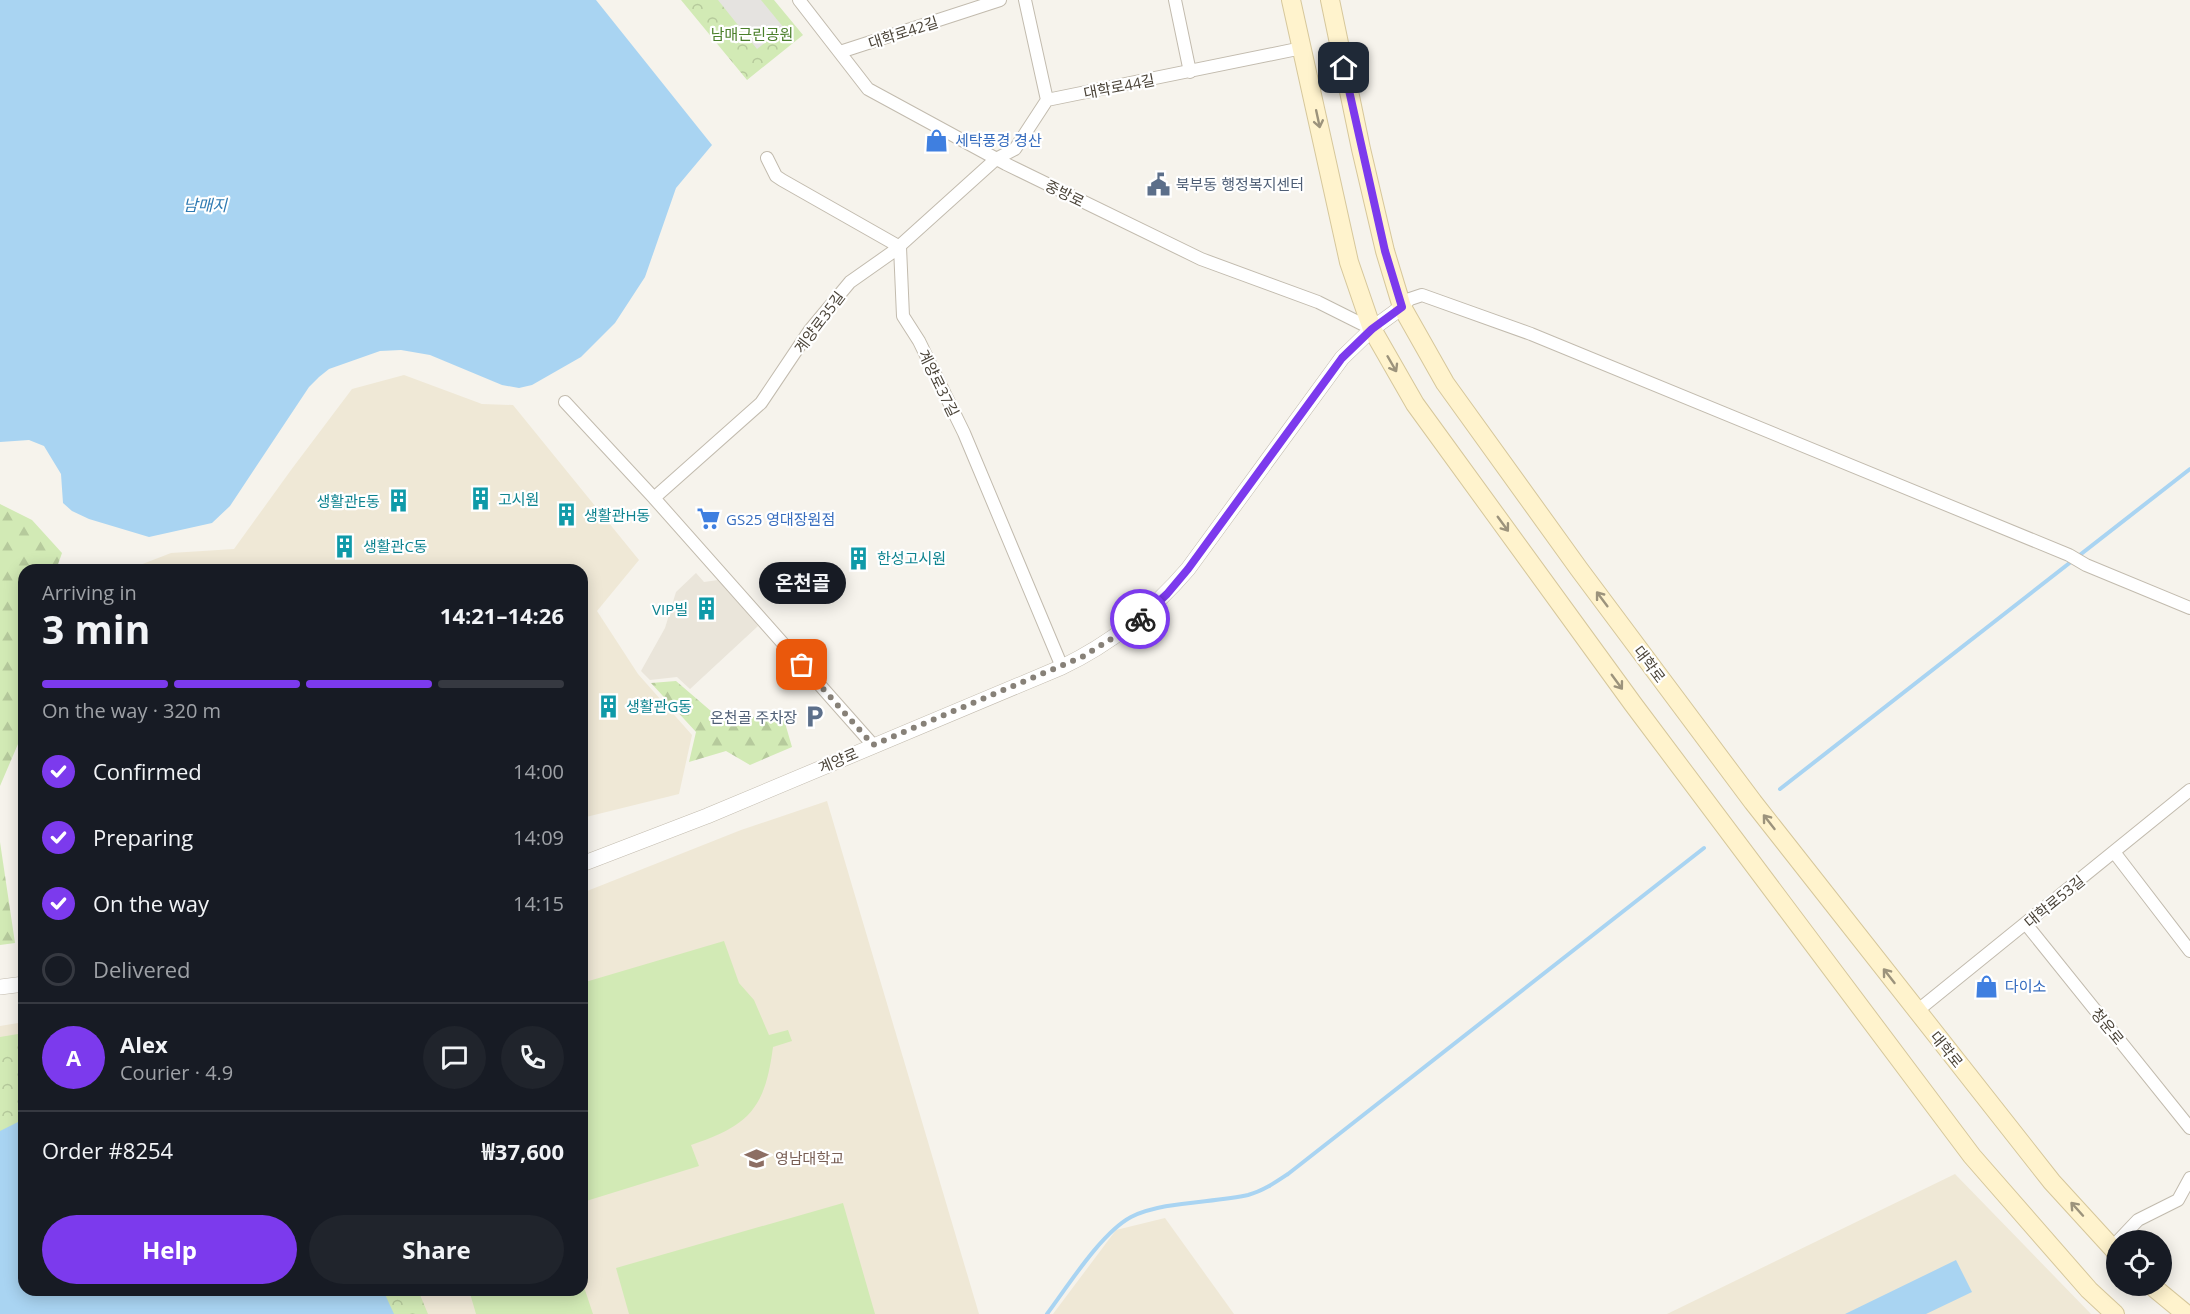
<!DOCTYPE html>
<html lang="en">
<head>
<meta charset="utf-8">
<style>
	:root { --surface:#171b24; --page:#20242c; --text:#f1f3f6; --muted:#9ea1a6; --line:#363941; --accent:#7c3aed }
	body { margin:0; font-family:"Open Sans","Noto Sans KR",sans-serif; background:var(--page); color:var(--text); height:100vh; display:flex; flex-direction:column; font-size:22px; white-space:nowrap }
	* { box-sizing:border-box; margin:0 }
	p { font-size:20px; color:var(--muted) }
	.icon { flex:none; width:33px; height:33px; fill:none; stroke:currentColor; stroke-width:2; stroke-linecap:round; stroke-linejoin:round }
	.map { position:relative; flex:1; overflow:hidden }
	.sheet { position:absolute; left:18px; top:564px; width:570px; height:732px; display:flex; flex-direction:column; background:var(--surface); border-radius:18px; box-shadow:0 3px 15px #0003 }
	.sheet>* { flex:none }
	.buttons { position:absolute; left:2106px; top:1230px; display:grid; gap:12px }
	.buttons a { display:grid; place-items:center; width:66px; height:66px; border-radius:50%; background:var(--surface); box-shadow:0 3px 15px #0003; font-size:30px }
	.pin { position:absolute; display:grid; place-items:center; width:51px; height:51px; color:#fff; margin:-26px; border-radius:12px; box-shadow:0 3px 9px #0006 }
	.courier { position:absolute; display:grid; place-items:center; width:60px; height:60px; margin:-30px; border:4px solid #7c3aed; border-radius:50%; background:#fff; color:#222; box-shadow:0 2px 8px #0007 }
	.bubble { position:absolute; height:42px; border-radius:21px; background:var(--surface); box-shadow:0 3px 15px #0003; font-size:20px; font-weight:700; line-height:42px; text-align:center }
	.overview em { font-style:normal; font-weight:700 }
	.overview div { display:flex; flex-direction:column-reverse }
	.overview { display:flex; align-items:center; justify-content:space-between; height:102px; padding:0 24px }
	h1 { font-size:39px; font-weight:700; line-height:45px }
	.bar { display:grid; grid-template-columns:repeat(4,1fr); gap:9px 6px; align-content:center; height:72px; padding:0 24px }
	.bar i { height:8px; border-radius:4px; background:var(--line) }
	.bar .on { background:var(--accent) }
	.bar p { grid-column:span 4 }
	.line { display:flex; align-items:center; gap:15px; padding:0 24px; border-top:2px solid var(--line) }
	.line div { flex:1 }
	.round { display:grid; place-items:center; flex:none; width:63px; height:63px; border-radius:32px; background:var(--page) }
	ol { padding:0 24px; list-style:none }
	li { display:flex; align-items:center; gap:18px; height:66px }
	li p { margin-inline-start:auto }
	li .icon { padding:6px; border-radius:50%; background:var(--accent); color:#fff; stroke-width:4 }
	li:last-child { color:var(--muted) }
	li i { width:33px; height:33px; border:3px solid var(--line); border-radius:50% }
	.action { display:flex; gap:12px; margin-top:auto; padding:12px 24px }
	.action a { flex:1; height:69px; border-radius:36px; background:var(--accent); color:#fff; font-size:24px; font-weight:700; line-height:69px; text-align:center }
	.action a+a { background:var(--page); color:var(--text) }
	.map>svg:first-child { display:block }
</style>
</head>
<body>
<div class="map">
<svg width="2190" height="1314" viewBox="0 0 2190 1314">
	<defs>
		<pattern id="forest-firs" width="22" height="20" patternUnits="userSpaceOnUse" patternTransform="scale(1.5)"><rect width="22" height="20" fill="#d2eab5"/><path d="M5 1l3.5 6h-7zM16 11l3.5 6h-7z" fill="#b6ca9c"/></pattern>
		<pattern id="park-crowns" width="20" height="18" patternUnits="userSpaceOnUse" patternTransform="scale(1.5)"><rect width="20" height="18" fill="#d2eab5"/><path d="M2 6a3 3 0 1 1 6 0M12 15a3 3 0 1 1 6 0" fill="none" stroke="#b6ca9c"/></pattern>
	</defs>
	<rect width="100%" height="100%" fill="#f6f3ec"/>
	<path fill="#eae5da" d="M696 573 704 582 718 580 758 626 690 689 677 677 650 680 641 671 665 628 676 592Z"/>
	<path fill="#efe8d6" d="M404 375 482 404 513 405 639 560 597 611 638 674 692 735 679 794 582 818V570H127L171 553 234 549 291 470 352 389Z
		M24 762V881L19 859Z
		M827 801 979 1314H0V1026L24 1022V1290H582V893L741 830Z
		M1955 1174 2091 1314H1667Z
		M1165 1218 1234 1314H1053L1116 1230Z"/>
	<path fill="#d2eab5" d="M724 941 739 983 754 1000 769 1035 788 1030 792 1041 773 1047C765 1108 750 1125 691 1145L699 1166 583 1202 582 983Z
		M843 1203 875 1314H629L616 1268Z
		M582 1281 593 1314H476L469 1290H582Z"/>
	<path fill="url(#forest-firs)" d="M0 504 32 520 62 553 56 570H24V730L0 786Z
		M676 681 719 718 783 716 792 747 750 765 726 751 689 762 696 732 651 683Z
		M0 842 15 943 0 945Z"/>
	<path fill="url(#park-crowns)" d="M681 0H774L803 35 747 80Z
		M24 1033V1290H418L428 1314H0V1037Z"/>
	<path fill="#e5e3e0" d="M718 0H761L784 28 757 49Z"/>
	<path fill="#a9d4f2" d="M0 0H596L712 145 676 188 645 277 615 323 581 357 532 385 519 388 502 385 430 355 401 350 380 351 329 369 319 377 309 387 230 506 212 523 149 537 89 519 72 511 63 503 61 474 44 446 29 440 0 442Z
		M24 1119V1290H383L394 1314H0V1131Z
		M1956 1260 1972 1292 1926 1314H1845Z"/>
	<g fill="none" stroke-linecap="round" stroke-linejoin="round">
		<path stroke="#a9d4f2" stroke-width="4" d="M1780 789 2190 469
			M1047 1314C1068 1286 1101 1233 1131 1217 1163 1201 1213 1203 1248 1195 1263 1191 1276 1182 1288 1174L1704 848"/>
		<defs>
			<path id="minor" d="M799 0 868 89 1006 164 1201 259 1318 302 1372 329
				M1025 0 1047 100
				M1175 0 1190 72
				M840 52 1000 0
				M767 158 776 176 782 180 900 247 903 316 919 341 964 433 1062 667
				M1402 307 1410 299 1422 295 1531 334 2069 555 2086 565 2190 608
				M565 402 654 498 873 745
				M654 498 761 403 810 330 850 282 894 251 996 159 1015 149 1047 100 1302 48
				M2114 852 2190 951
				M2026 924 2190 1128
				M1917 1011 2190 790
				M2119 1240 2138 1220 2178 1200 2190 1178"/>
			<path id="tertiary" d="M582 864 707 816 1062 667C1112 643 1152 611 1188 569L1342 358 1372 329 1402 307
				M0 987 24 984"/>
			<path id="secondary" d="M1291 0 1349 262 1372 329 1415 404 1633 704 1972 1156 2089 1290 2115 1314
				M1330 0 1361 149 1385 251 1402 307 1445 383 1579 569 1753 802 2052 1182 2116 1252
				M2152 1286 2186 1314"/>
		</defs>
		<use href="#minor" stroke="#c2bbae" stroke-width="14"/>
		<use href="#tertiary" stroke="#c2bbae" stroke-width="16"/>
		<use href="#secondary" stroke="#d6c79b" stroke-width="20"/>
		<use href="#minor" stroke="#fff" stroke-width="12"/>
		<use href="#tertiary" stroke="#fff" stroke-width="15"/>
		<use href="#secondary" stroke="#fff3cd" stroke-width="18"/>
	</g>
	<defs><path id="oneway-shaft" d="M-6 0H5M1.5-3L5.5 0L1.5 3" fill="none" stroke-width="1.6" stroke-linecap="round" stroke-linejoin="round" transform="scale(1.5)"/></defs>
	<g stroke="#9c937c">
		<use href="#oneway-shaft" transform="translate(1318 119) rotate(78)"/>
		<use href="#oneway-shaft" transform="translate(1392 364) rotate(60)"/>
		<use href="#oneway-shaft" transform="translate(1503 524) rotate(54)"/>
		<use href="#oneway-shaft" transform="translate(1602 599) rotate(-127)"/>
		<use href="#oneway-shaft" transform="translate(1617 682) rotate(54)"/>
		<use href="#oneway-shaft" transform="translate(1769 822) rotate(-128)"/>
		<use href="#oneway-shaft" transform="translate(1889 976) rotate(-128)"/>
		<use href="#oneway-shaft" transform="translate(2077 1209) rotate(-132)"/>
	</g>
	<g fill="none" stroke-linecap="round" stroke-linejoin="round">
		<path stroke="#878178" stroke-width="6" stroke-dasharray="0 10.8" d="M802 665 873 745 1082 657 1129 628 1140 619"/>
		<path stroke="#7c3aed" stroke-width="8" d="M1140 619 1167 594 1188 569 1342 358 1372 329 1402 307 1385 251 1344 68"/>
	</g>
	<defs>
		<symbol id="shop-bare" viewBox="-9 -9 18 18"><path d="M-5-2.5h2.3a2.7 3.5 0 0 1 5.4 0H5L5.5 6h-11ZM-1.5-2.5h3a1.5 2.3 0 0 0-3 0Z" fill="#3f7fe0" stroke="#fff" stroke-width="2.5" paint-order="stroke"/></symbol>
		<symbol id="civic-bare" viewBox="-9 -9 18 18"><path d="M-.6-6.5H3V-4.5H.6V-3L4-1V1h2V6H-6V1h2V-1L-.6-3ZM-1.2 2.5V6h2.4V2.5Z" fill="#5c6f8a" stroke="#fff" stroke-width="2.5" paint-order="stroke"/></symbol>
		<symbol id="building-bare" viewBox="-9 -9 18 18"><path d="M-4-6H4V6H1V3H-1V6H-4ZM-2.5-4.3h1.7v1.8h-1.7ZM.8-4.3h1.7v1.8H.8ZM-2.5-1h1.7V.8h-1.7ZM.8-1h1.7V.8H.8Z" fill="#0f9aa8" stroke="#fff" stroke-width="2.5" paint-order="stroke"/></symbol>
		<symbol id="supermarket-bare" viewBox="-9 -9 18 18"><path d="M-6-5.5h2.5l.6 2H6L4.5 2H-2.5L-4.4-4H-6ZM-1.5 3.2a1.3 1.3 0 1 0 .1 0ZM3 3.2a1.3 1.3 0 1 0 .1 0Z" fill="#3f7fe0" stroke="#fff" stroke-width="2.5" paint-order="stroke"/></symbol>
		<symbol id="parking-bare" viewBox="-9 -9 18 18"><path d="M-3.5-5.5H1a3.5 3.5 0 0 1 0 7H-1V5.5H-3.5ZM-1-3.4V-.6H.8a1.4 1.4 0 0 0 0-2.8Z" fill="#5c6f8a" stroke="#fff" stroke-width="2.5" paint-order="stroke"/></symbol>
		<symbol id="university-bare" viewBox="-9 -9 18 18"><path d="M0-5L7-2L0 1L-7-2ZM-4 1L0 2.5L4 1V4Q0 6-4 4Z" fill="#8d6e63" stroke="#fff" stroke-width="2.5" paint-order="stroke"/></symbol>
	</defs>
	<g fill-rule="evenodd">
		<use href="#shop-bare" x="920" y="124" width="33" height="33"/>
		<use href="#civic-bare" x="1142" y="168" width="33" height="33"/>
		<use href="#building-bare" x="464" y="482" width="33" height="33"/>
		<use href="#building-bare" x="382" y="484" width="33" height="33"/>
		<use href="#building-bare" x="550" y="498" width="33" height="33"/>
		<use href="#supermarket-bare" x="692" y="502" width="33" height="33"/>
		<use href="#building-bare" x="328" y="530" width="33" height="33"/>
		<use href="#building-bare" x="842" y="542" width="33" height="33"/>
		<use href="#building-bare" x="690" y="592" width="33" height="33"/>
		<use href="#building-bare" x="592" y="690" width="33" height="33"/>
		<use href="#parking-bare" x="798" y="700" width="33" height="33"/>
		<use href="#shop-bare" x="1970" y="970" width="33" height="33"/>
		<use href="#university-bare" x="740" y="1142" width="33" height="33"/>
	</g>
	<g text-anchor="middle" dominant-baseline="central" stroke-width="4.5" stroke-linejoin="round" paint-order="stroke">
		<g font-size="15" fill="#4b4439" stroke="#fff">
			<text transform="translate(903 32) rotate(-18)">대학로42길</text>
			<text transform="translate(1119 86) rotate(-11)">대학로44길</text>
			<text transform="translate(1065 193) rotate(26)">중방로</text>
			<text transform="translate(819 322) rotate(-53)">계양로35길</text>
			<text transform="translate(939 383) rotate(64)">계양로37길</text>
			<text transform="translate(1650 664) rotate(53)">대학로</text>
			<text transform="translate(838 760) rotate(-23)">계양로</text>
			<text transform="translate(2054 901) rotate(-39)">대학로53길</text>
			<text transform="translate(2108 1026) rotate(51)">청운로</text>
			<text transform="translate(1947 1049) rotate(51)">대학로</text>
		</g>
		<g font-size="15" fill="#4a7f2a" stroke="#fff">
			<text x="752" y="34">남매근린공원</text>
		</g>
		<g font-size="15" fill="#366cbe" stroke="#fff" text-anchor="start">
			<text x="955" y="140">세탁풍경 경산</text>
			<text x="726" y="519">GS25 영대장원점</text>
			<text x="2005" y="986">다이소</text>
		</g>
		<g font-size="15" fill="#4e5e75" stroke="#fff" text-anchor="start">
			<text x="1176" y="184">북부동 행정복지센터</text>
			<text x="797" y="717" text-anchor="end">온천골 주차장</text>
		</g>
		<g font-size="15" fill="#0d838f" stroke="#fff" text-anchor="start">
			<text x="498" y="499">고시원</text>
			<text x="380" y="501" text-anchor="end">생활관E동</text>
			<text x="584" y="515">생활관H동</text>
			<text x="363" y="546">생활관C동</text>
			<text x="877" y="558">한성고시원</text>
			<text x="688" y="609" text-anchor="end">VIP빌</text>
			<text x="626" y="706">생활관G동</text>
		</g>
		<g font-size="15" fill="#785e54" stroke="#fff" text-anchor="start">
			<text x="775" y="1158">영남대학교</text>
		</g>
		<g font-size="16" font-style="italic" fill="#2e7ab2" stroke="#fff">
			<text x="205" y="205">남매지</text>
		</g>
	</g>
</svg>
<div class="buttons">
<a><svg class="icon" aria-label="locate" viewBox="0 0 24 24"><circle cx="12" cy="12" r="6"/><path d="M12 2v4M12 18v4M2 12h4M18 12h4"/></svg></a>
</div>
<div class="pin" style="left:802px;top:665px;background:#ea580c"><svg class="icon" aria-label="bag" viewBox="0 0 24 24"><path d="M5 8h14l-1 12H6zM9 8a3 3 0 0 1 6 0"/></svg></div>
<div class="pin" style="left:1344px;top:68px;background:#1f2937"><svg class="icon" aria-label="home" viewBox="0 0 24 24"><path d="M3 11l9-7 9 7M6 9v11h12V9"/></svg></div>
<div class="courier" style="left:1140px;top:619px"><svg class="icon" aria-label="bike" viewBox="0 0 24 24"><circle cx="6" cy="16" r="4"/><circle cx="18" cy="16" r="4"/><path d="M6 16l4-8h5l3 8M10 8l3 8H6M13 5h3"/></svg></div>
<div class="bubble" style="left:759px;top:562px;width:87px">온천골</div>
<section class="sheet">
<div class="overview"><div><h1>3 min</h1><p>Arriving in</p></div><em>14:21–14:26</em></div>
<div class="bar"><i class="on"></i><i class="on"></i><i class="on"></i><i></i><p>On the way · 320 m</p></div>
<ol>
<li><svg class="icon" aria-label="check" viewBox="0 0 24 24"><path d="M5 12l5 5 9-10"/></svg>Confirmed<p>14:00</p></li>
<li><svg class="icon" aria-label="check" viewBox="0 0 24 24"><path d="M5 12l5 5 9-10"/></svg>Preparing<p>14:09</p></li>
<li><svg class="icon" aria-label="check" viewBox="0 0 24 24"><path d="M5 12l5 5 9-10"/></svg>On the way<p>14:15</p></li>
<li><i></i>Delivered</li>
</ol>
<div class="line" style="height:108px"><b class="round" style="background:var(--accent);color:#fff">A</b><div><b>Alex</b><p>Courier · 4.9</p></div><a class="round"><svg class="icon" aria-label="chat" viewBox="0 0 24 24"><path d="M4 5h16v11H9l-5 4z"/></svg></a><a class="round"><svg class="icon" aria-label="phone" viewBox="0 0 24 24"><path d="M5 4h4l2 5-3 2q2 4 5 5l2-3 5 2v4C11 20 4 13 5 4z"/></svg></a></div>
<div class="line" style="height:78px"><div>Order #8254</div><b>₩37,600</b></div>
<div class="action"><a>Help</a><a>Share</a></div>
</section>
</div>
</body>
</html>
